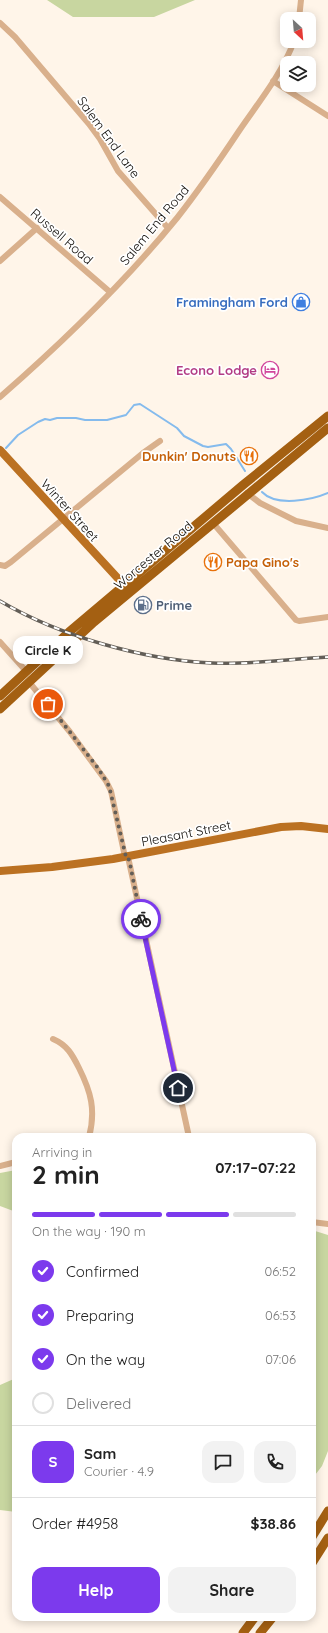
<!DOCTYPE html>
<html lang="en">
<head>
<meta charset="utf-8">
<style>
	:root { --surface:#fff; --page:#f2f2f2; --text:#222; --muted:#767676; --line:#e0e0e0; --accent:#7c3aed }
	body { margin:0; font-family:Quicksand,sans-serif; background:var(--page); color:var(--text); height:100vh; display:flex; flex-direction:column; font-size:15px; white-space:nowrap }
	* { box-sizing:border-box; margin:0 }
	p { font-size:13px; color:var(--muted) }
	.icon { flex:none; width:22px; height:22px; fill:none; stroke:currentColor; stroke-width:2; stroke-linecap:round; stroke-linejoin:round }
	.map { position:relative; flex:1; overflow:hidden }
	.drawer { position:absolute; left:12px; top:1133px; width:304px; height:488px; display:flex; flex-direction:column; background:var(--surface); border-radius:12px; box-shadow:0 2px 10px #0003 }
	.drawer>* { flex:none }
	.needle { width:26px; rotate:154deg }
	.controls { position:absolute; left:280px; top:12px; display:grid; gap:8px }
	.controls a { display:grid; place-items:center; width:36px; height:36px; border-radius:8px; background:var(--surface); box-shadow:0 2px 10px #0003; font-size:20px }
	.pin { position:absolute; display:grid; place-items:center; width:34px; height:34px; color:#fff; margin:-17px; border:2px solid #fff; border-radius:50%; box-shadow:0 1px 4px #0007 }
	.courier { position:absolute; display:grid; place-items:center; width:40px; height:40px; margin:-20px; border:3px solid #7c3aed; border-radius:50%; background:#fff; color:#222; box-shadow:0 1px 5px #0007 }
	.bubble { position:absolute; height:28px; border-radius:12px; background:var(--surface); box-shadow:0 2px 10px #0003; font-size:13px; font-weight:700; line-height:28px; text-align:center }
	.summary em { font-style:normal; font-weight:700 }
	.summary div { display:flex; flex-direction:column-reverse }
	.summary { display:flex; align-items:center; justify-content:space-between; height:68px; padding:0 20px }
	h1 { font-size:26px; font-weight:700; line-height:30px }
	.bar { display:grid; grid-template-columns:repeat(4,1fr); gap:6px 4px; align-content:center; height:48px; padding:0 20px }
	.bar i { height:5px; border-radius:3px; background:var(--line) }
	.bar .current { background:var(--accent) }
	.bar p { grid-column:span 4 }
	.line { display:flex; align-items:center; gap:10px; padding:0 20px; border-top:1px solid var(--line) }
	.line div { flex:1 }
	.round { display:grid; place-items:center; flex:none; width:42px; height:42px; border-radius:12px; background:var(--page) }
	ol { padding:0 20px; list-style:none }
	li { display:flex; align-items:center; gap:12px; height:44px }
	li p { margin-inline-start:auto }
	li .icon { padding:4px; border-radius:50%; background:var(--accent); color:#fff; stroke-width:4 }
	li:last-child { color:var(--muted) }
	li i { width:22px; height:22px; border:2px solid var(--line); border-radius:50% }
	.button { display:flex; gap:8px; margin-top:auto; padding:8px 20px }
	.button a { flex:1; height:46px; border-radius:12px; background:var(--accent); color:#fff; font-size:16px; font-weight:700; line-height:46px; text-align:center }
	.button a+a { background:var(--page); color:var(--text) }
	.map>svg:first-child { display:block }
</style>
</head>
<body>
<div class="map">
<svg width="328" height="1633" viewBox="0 0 328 1633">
	<rect width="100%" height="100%" fill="#fff5e9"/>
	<path fill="#c8d6a0" d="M47 0H195L154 17H73Z
		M16 1170V1212L0 1206V1173Z
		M312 1230 328 1235V1451L322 1466 312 1479Z
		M16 1378V1512L0 1510V1385Z"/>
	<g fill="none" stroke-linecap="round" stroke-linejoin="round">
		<path stroke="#85bbed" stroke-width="2" d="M6 448 18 435 38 422 45 419 50 420 57 418H76L85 420H107L126 415 134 405 140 404 177 428 184 436 203 446 208 447 226 444 231 449 245 471
			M262 492C276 507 312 500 328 493"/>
		<path stroke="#d9b08c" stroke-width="6" d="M299 19 301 0
			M0 23 15 37 89 124 100 139 118 171 168 228
			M273 81 328 116
			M0 197 110 292
			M0 261 37 228
			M0 397C63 342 124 283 177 218 199 190 219 161 239 131 258 103 282 74 294 41
			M247 493 260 503 296 521 328 528
			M213 523 296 620 299 621 328 617
			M0 565 5 566 11 562 143 453 160 441
			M0 642 26 671
			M29 682 70 732 106 781 111 791 125 857
			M128 857 189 1137
			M53 1039C67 1045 72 1054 79 1068 91 1092 96 1110 89 1137
			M0 1166 16 1162
			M312 1222 328 1224"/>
		<path stroke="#bb7122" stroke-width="8" d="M0 450 124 585
			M0 871 52 867 113 859 281 827 301 826 328 829"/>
		<path stroke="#a46012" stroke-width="9" d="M0 696 69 632 243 485 328 416
			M0 709 94 622 328 428
			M312 1537 328 1511
			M312 1563 328 1538
			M243 1633 255 1617
			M260 1633 273 1617"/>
		<defs>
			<path id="rail" d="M0 601C59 636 144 660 212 663 251 665 290 659 328 657"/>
		</defs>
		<use href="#rail" stroke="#635e57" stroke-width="3.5"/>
		<use href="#rail" stroke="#fff" stroke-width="2" stroke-dasharray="6" stroke-linecap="butt"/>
	</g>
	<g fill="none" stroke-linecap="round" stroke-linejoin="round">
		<path stroke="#635e57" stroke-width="4" stroke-dasharray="0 7.2" d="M48 704 98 768 109 786 126 857H128L130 864 141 919"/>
		<path stroke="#7c3aed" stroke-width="5" d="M141 919 178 1088"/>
	</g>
	<defs>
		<symbol id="shop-ring" viewBox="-11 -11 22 22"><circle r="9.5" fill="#fff" stroke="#3f7fe0" stroke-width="1.5"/><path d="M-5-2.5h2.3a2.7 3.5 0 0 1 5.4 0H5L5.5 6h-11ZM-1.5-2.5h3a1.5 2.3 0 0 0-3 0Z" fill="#3f7fe0"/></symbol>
		<symbol id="hotel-ring" viewBox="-11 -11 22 22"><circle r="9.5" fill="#fff" stroke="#d1479c" stroke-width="1.5"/><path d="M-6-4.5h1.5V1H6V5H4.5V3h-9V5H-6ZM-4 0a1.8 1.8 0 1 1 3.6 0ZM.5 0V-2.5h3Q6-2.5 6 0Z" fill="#d1479c"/></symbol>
		<symbol id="restaurant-ring" viewBox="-11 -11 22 22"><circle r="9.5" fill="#fff" stroke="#e8710a" stroke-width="1.5"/><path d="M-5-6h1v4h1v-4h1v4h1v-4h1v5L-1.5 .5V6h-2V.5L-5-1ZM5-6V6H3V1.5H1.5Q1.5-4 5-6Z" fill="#e8710a"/></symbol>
		<symbol id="fuel-ring" viewBox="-11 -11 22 22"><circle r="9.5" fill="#fff" stroke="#5c6f8a" stroke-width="1.5"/><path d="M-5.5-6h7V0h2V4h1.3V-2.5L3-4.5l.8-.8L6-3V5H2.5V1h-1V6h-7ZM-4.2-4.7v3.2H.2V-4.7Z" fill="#5c6f8a"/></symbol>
	</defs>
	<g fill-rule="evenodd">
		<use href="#shop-ring" x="291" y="292" width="20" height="20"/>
		<use href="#hotel-ring" x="260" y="360" width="20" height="20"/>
		<use href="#restaurant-ring" x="239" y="446" width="20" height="20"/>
		<use href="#restaurant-ring" x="203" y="552" width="20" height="20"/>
		<use href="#fuel-ring" x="133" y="595" width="20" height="20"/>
	</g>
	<g text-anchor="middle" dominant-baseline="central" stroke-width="3.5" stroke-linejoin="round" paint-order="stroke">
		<g font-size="13" fill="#0f0c08" stroke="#fff">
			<text transform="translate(109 137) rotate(54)">Salem End Lane</text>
			<text transform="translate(154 225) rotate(-50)">Salem End Road</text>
			<text transform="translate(62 236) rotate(41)">Russell Road</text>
			<text transform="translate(70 510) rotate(48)">Winter Street</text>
			<text transform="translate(153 555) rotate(-40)">Worcester Road</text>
			<text transform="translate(186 833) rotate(-11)">Pleasant Street</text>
		</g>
		<g font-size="13" font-weight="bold" fill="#366cbe" stroke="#fff" text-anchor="end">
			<text x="288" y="302">Framingham Ford</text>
		</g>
		<g font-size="13" font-weight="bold" fill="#b23c85" stroke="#fff" text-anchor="end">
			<text x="257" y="370">Econo Lodge</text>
		</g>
		<g font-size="13" font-weight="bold" fill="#c56008" stroke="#fff" text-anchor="end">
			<text x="236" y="456">Dunkin' Donuts</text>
			<text x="226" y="562" text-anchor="start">Papa Gino's</text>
		</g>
		<g font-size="13" font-weight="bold" fill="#4e5e75" stroke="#fff" text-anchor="start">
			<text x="156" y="605">Prime</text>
		</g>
	</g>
</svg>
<div class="controls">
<a><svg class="needle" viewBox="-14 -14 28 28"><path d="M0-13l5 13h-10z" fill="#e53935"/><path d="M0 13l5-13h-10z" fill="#767676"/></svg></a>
<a><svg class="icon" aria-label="layers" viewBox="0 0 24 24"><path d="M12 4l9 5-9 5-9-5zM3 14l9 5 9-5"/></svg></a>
</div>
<div class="pin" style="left:48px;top:704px;background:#ea580c"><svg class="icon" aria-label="bag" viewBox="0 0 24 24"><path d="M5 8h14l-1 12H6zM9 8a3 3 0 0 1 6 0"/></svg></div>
<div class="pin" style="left:178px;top:1088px;background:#1f2937"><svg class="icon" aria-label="home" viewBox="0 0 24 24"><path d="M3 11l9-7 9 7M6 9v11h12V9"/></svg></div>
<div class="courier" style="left:141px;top:919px"><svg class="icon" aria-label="bike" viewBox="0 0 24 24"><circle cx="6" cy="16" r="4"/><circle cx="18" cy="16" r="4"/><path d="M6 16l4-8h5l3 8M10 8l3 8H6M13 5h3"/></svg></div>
<div class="bubble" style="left:13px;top:636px;width:70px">Circle K</div>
<section class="drawer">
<div class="summary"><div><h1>2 min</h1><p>Arriving in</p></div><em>07:17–07:22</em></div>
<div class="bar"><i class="current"></i><i class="current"></i><i class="current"></i><i></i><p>On the way · 190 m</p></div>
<ol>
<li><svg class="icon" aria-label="check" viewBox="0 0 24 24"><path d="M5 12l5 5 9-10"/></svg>Confirmed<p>06:52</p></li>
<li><svg class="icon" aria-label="check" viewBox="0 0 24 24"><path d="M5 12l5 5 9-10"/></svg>Preparing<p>06:53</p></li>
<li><svg class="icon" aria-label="check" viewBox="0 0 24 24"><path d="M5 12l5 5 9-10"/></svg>On the way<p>07:06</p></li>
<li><i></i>Delivered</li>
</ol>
<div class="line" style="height:72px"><b class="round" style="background:var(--accent);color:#fff">S</b><div><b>Sam</b><p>Courier · 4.9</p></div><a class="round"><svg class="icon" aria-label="chat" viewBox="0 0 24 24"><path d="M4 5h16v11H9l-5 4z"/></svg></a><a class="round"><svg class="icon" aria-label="phone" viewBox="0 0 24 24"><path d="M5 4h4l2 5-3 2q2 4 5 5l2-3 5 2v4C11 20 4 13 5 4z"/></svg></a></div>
<div class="line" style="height:52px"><div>Order #4958</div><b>$38.86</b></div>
<div class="button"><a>Help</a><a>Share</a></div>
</section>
</div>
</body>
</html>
